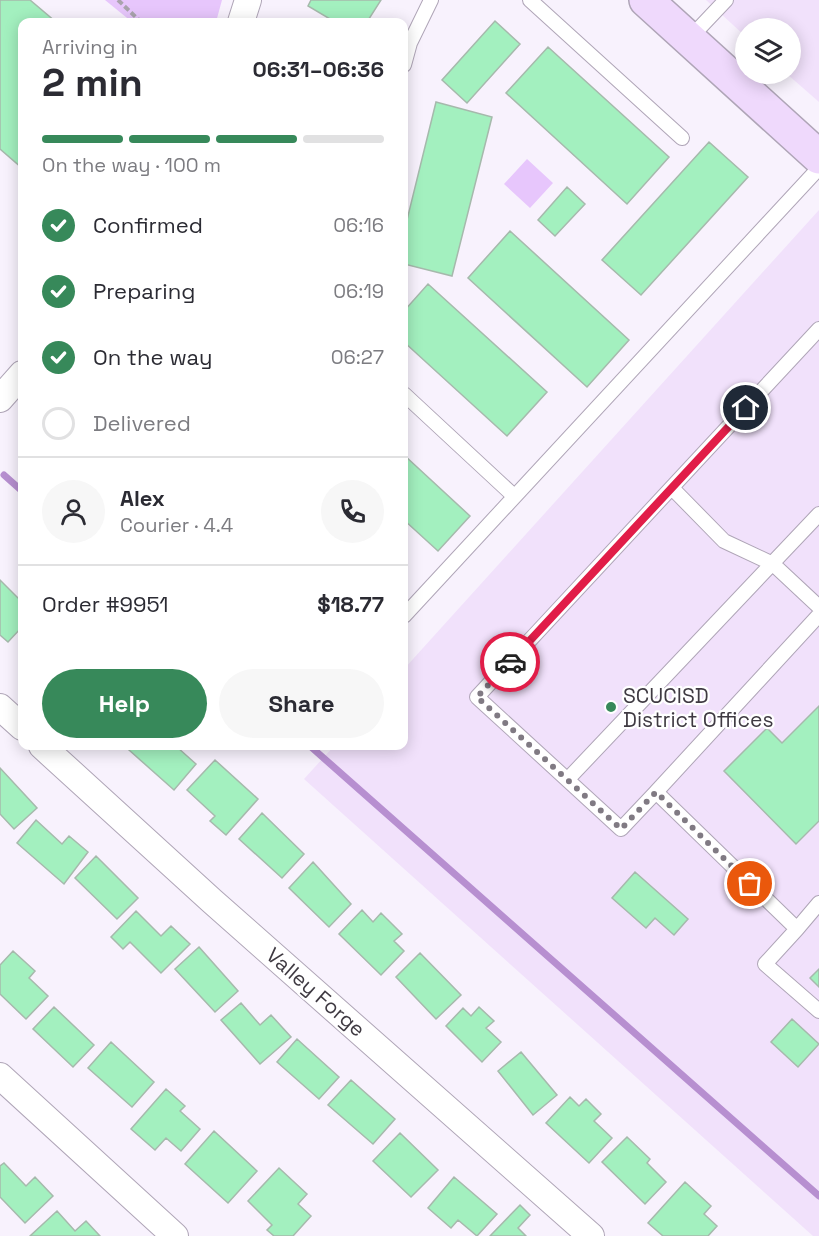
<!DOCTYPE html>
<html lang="en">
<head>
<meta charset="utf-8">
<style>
	:root { --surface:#fff; --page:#f7f7f7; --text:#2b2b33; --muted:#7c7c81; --line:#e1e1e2; --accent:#37895a }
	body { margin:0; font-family:"Space Grotesk",sans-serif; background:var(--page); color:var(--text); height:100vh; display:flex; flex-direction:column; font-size:22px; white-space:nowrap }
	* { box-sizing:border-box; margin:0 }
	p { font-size:20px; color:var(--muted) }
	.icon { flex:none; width:33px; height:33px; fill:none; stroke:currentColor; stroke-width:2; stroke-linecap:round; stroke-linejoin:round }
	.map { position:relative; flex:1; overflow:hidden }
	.panel { position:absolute; left:18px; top:18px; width:390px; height:732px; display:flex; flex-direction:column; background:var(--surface); border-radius:12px; box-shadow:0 3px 15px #0003 }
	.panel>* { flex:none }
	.controls { position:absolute; left:735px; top:18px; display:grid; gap:12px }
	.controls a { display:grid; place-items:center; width:66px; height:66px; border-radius:50%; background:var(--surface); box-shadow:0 3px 15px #0003; font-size:30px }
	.pin { position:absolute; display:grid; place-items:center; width:51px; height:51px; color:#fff; margin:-26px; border:3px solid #fff; border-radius:50%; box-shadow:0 2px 6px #0007 }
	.courier { position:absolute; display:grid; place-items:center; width:60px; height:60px; margin:-30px; border:4px solid #e11d48; border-radius:50%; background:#fff; color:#222; box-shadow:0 2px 8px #0007 }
	.headline em { font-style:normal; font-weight:800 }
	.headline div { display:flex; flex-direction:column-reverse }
	.headline { display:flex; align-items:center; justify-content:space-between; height:102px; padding:0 24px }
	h1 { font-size:39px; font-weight:800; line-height:45px }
	.bar { display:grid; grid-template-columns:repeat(4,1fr); gap:9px 6px; align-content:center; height:72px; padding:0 24px }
	.bar i { height:8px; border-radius:4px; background:var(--line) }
	.bar .active { background:var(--accent) }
	.bar p { grid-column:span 4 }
	.line { display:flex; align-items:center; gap:15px; padding:0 24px; border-top:2px solid var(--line) }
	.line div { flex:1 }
	.round { display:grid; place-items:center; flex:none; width:63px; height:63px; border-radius:32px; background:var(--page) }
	ol { padding:0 24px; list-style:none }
	li { display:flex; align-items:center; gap:18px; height:66px }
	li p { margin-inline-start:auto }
	li .icon { padding:6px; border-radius:50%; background:var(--accent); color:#fff; stroke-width:4 }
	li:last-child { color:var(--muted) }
	li i { width:33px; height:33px; border:3px solid var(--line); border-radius:50% }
	.primary-button { display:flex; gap:12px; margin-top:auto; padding:12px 24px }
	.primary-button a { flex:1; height:69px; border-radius:36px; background:var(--accent); color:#fff; font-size:24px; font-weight:800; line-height:69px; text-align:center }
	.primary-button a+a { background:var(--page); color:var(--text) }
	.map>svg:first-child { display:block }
</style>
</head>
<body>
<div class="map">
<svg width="819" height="1236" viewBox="0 0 819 1236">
	<rect width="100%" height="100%" fill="#f8f2fd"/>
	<path fill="#f1e1fb" d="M706 0H819V102L787 74H790V28H746L745 36Z
		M819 210V1236H813L304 779 334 746H404V669Z"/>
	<path fill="#e7c6fc" d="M105 0H222L216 22H132Z
		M527 159 553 183 530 208 504 184Z"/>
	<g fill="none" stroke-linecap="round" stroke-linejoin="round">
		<path stroke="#b78fd0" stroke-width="7" d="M4 475 22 491
			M310 746 819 1196"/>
	</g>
	<path fill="#a3f0bf" stroke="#a6b9ac" stroke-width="1.5" d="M0 0H30L56 22H22V168L0 149Z
		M311 0H381L367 22H335L308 6Z
		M495 21 520 44 467 103 442 80Z
		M548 47 669 157 627 204 506 93Z
		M436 102 492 117 452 276 404 264V232Z
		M709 142 748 177 641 295 602 260Z
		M567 187 585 204 555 236 538 220Z
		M510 231 629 340 587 387 468 278Z
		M428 284 547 392 507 436 404 342V311Z
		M404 455 470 516 438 551 404 520Z
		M0 580 22 602V627L8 642 0 635Z
		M819 706V821L796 844 724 771 767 728 782 743Z
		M133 746H179L177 747 196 764 174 790 129 750Z
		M215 760 258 799 226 835 210 821 215 816 187 790Z
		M0 768 37 808 14 829 0 814Z
		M262 813 304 854 282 878 239 839Z
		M36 820 62 844 69 836 88 852 64 884 17 843Z
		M96 856 138 898 117 919 75 878Z
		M313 862 351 904 329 927 289 888Z
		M635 872 688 919 674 935 655 918 646 928 612 898Z
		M362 910 373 922 381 913 402 934 394 941 404 951 381 975 339 934Z
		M136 911 161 936 171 926 190 944 161 973 130 942 123 949 111 937Z
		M199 947 238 991 215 1012 175 969Z
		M13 951 35 971 29 978 48 996 26 1019 0 994V965Z
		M420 953 461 995 436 1019 396 977Z
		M819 969V987L810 978Z
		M241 1003 260 1025 271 1015 291 1037 260 1064 221 1020Z
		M54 1007 94 1045 73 1067 33 1029Z
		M479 1007 494 1021 486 1028 501 1042 482 1062 446 1026 463 1008 471 1016Z
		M792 1019 819 1044 798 1067 771 1042Z
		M297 1039 339 1077 319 1099 277 1062Z
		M111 1042 154 1082 132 1107 88 1068Z
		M521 1052 557 1095 533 1115 498 1071Z
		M351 1080 395 1119 373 1144 328 1105Z
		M166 1089 185 1106 180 1111 200 1129 181 1151 166 1138 155 1150 131 1129Z
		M570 1097 579 1106 586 1099 601 1114 594 1121 612 1138 589 1163 546 1123Z
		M214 1131 257 1171 228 1203 185 1164Z
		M400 1133 438 1170 411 1197 373 1161Z
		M627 1137 650 1159 647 1163 666 1182 645 1204 602 1162Z
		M4 1163 26 1186 35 1177 53 1196 25 1223 0 1197V1166Z
		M279 1168 307 1194 298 1204 311 1216 293 1236H274L267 1230 272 1225 248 1201Z
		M454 1177 497 1214 477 1236 458 1220 451 1228 428 1208Z
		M685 1182 711 1206 704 1214 717 1226 708 1236H663L648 1223Z
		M520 1205 530 1215 518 1228 526 1236H490Z
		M57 1211 75 1231 86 1221 100 1236H30Z"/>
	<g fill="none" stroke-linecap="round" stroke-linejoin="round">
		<defs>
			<path id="lane" d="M530 0 682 138
				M690 38 726 0
				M404 65 410 43 431 0
				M819 329 477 697 621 829 656 792 797 929 765 964 819 1011
				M404 394 514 496
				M672 488 724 541 773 564 819 607
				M404 616 819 168
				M568 779 819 514
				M656 792 819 615
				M797 929 819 903"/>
			<path id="street" d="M241 22 248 0
				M0 399 22 374
				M0 707 22 727
				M42 746 212 901 591 1236
				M0 1076 175 1236"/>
			<path id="secondary" d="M646 0 819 157"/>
		</defs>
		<use href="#lane" stroke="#afa5b7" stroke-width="16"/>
		<use href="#street" stroke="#afa5b7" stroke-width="28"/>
		<use href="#secondary" stroke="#afa5b7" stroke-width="36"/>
		<path stroke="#a9a3ad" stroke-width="4" stroke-dasharray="6 3" stroke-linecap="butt" d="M118 0 141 22"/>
		<use href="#lane" stroke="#fff" stroke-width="14"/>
		<use href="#street" stroke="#fff" stroke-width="26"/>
		<use href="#secondary" stroke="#efd9fc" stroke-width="33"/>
	</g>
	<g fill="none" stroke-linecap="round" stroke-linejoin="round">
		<path stroke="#807a83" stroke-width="6" stroke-dasharray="0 10.8" d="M510 662 477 697 621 829 656 792 750 884"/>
		<path stroke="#e11d48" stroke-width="8" d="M510 662 746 408"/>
	</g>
	<circle fill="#37895a" stroke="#fff" stroke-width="2" cx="611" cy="707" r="6"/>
	<g text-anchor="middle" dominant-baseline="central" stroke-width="4.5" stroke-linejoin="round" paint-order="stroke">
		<g font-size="21" fill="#3f3a42" stroke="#fff" text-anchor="start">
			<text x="623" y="695">SCUCISD<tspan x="623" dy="24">District Offices</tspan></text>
		</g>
		<g font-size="21" fill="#3f3a42" stroke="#fff">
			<text transform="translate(316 992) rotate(41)">Valley Forge</text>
		</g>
	</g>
</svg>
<div class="controls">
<a><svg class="icon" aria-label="layers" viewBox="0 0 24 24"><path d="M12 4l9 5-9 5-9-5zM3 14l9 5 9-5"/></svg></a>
</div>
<div class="pin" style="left:750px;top:884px;background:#ea580c"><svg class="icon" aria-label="bag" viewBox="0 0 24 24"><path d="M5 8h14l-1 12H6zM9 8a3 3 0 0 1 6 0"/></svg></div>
<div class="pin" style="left:746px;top:408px;background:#1f2937"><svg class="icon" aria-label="home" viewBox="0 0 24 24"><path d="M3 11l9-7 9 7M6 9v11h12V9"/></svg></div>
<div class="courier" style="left:510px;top:662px"><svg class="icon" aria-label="car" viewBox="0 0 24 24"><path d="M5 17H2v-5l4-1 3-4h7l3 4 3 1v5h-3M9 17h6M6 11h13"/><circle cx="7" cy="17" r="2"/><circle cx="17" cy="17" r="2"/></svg></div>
<section class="panel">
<div class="headline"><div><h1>2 min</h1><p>Arriving in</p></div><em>06:31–06:36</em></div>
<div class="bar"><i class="active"></i><i class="active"></i><i class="active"></i><i></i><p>On the way · 100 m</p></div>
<ol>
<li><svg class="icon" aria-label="check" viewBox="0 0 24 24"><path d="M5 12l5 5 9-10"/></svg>Confirmed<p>06:16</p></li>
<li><svg class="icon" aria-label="check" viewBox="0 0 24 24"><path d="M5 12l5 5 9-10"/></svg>Preparing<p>06:19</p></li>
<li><svg class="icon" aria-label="check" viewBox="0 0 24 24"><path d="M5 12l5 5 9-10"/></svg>On the way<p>06:27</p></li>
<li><i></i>Delivered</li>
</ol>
<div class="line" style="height:108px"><a class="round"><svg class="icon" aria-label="person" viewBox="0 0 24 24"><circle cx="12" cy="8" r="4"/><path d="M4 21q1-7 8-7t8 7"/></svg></a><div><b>Alex</b><p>Courier · 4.4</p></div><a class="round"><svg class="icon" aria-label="phone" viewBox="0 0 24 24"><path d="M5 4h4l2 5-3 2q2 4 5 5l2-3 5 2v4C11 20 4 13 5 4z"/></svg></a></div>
<div class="line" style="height:78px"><div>Order #9951</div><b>$18.77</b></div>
<div class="primary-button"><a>Help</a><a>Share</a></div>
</section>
</div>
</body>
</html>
